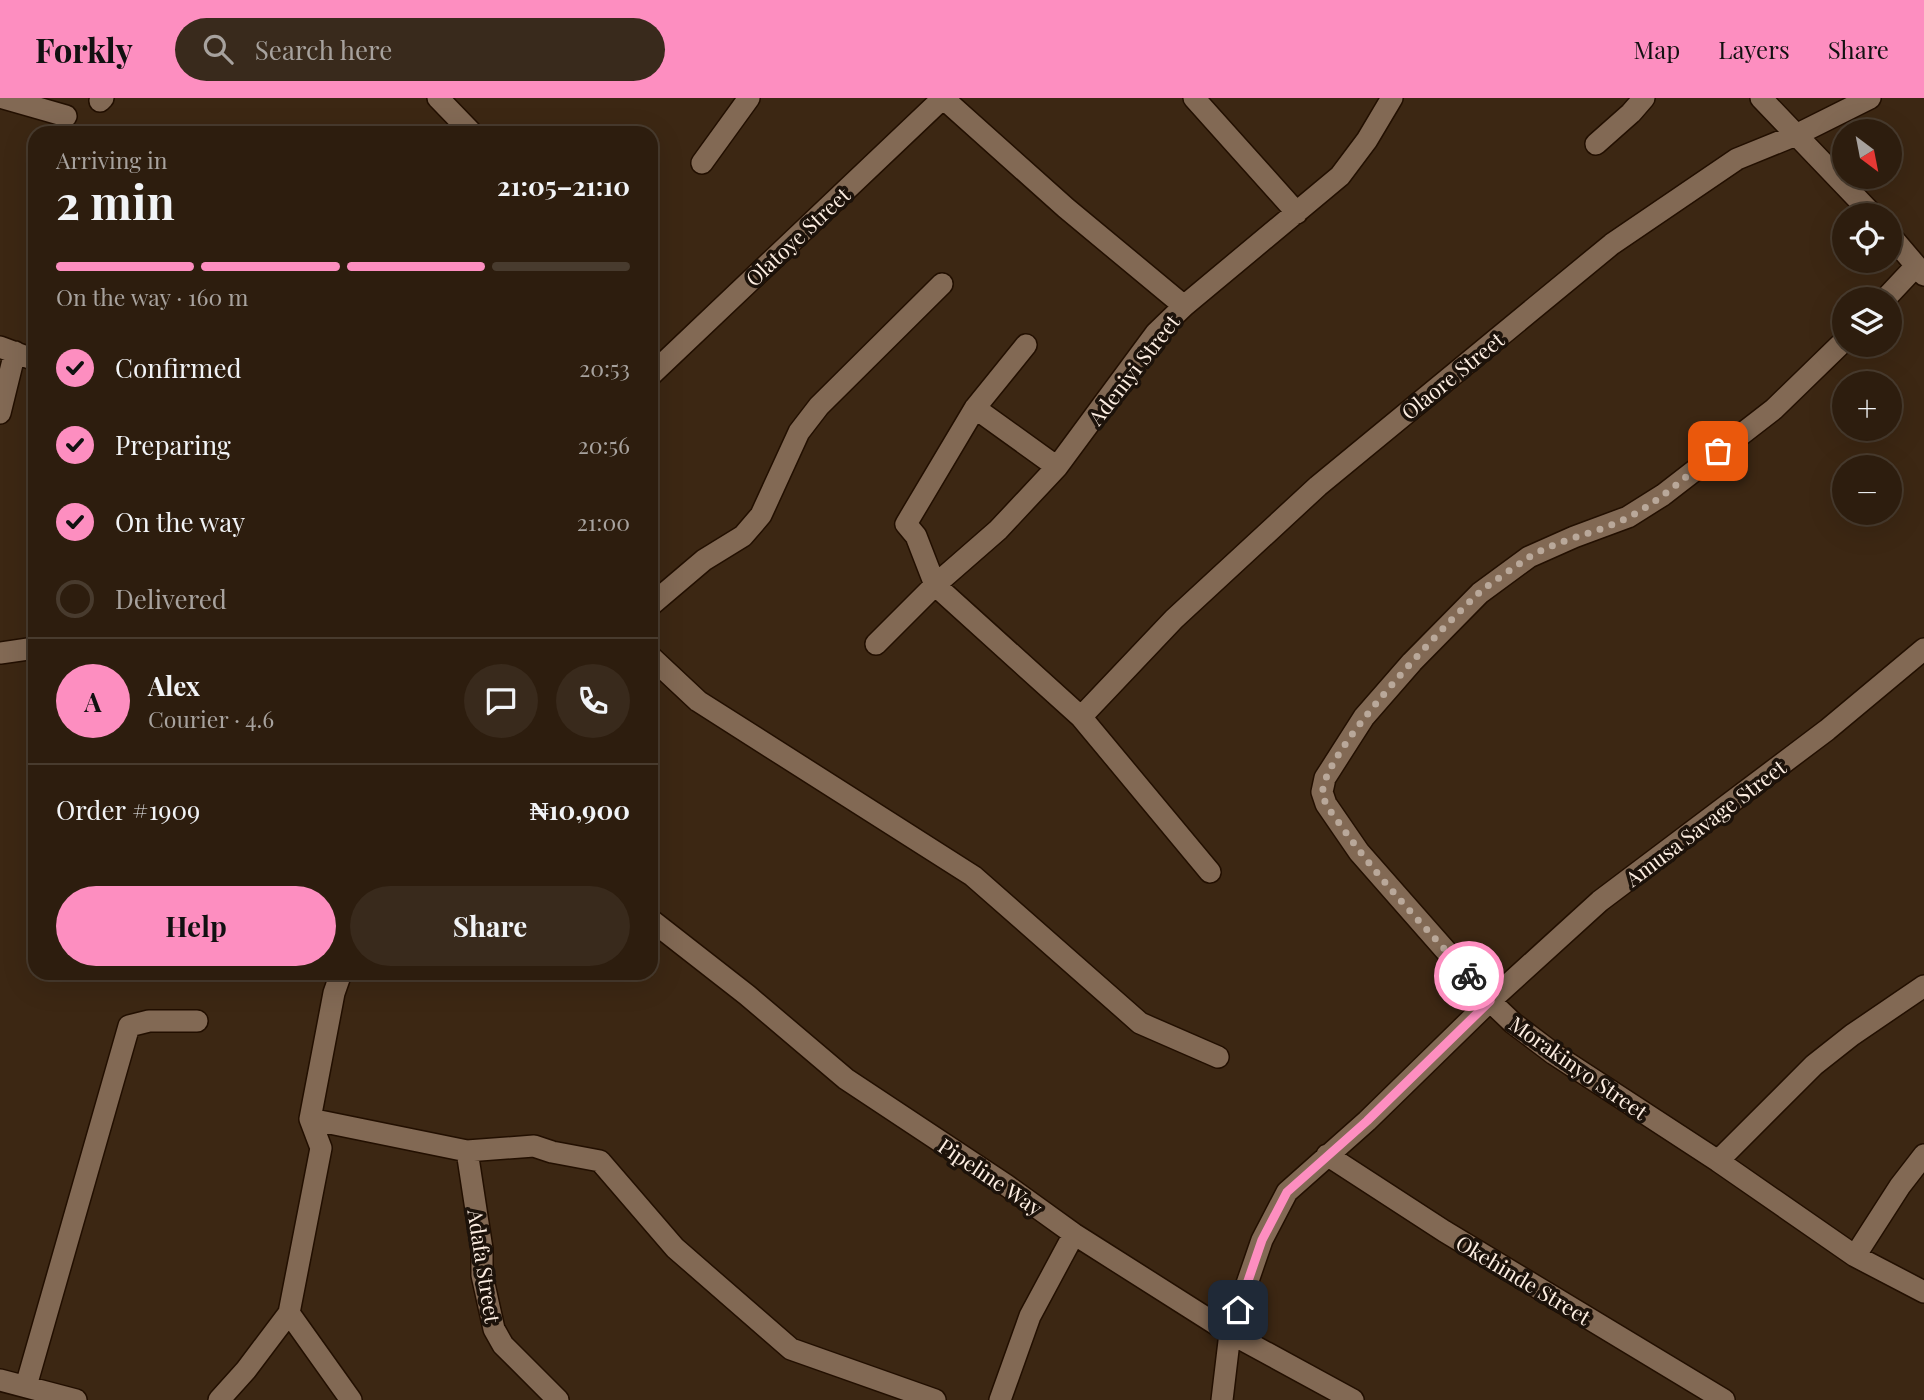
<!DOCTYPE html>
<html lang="en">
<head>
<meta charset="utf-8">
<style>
	:root { --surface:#2d1d0e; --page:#392a1c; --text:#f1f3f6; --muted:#a7a29e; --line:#483b2e; --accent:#fd8ec0 }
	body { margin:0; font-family:"Playfair Display",serif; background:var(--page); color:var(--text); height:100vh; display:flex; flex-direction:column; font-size:26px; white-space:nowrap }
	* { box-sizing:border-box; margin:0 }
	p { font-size:23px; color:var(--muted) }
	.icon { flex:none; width:38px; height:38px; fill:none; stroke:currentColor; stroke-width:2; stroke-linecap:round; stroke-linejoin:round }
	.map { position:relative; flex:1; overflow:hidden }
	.panel { position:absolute; left:28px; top:28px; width:630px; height:854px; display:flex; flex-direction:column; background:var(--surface); border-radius:21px; box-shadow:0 7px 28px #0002,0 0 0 2px var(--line) }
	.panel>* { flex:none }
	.needle { width:46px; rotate:148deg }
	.fabs { position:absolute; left:1832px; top:21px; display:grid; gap:14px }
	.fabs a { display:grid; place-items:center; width:70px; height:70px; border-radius:50%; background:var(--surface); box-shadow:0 7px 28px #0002,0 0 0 2px var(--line); font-size:35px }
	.pin { position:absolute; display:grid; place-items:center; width:60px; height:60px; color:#fff; margin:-30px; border-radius:14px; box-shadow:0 4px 10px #0006 }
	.courier { position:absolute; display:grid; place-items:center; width:70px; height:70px; margin:-35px; border:5px solid #fd8ec0; border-radius:50%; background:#fff; color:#222; box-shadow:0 2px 9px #0007 }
	.summary em { font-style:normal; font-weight:700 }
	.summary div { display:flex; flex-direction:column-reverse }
	.summary { display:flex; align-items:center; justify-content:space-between; height:119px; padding:0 28px }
	h1 { font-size:46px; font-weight:700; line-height:52px }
	.bar { display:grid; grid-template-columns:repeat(4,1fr); gap:10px 7px; align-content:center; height:84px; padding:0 28px }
	.bar i { height:9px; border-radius:5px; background:var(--line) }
	.bar .current { background:var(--accent) }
	.bar p { grid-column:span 4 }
	.line { display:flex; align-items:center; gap:18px; padding:0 28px; border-top:2px solid var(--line) }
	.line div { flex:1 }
	.round { display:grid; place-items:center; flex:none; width:74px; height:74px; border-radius:37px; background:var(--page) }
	ol { padding:0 28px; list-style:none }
	li { display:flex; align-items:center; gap:21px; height:77px }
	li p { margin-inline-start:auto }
	li .icon { padding:7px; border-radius:50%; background:var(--accent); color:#111; stroke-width:4 }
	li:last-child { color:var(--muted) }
	li i { width:38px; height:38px; border:4px solid var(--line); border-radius:50% }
	.button { display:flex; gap:14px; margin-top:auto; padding:14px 28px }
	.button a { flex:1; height:80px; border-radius:42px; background:var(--accent); color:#111; font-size:28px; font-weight:700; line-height:80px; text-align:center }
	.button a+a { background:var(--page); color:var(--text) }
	header { display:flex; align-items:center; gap:42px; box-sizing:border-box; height:98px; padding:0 35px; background:var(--accent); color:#111 }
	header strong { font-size:33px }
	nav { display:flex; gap:38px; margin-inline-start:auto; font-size:24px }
	.search { width:490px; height:63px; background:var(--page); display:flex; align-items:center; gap:18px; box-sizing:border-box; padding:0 24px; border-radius:38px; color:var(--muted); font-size:26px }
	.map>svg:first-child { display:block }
</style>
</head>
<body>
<header>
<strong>Forkly</strong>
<div class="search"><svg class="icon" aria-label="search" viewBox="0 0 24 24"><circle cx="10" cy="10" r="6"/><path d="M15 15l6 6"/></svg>Search here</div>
<nav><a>Map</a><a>Layers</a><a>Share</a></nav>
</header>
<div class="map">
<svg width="1924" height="1302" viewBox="0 0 1924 1302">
	<rect width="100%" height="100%" fill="#3c2713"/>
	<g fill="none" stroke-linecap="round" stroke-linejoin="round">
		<defs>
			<path id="street" d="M3 0 66 18
				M438 0 472 35
				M943 0 1066 110 1184 208
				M1194 0 1297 115
				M1761 0 1873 117
				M100 3 103 0
				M1596 46 1631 15 1644 0
				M702 65 749 0
				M1890 137 1924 177
				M1885 201 1916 168
				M1844 243 1774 311 1663 397 1628 419 1574 439 1529 459 1480 495 1412 564 1364 619 1325 680 1322 694 1326 706 1359 754 1490 903 1513 925 1554 956 1718 1063 1855 1158 1924 1194
				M1026 247 975 310 906 426 916 438 935 487 1081 619 1210 774
				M0 249 35 262
				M651 277 943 0
				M975 310 1057 369
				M0 315 15 254
				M651 507 704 462 743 438 761 417 799 334 819 308 942 186
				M876 546 935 487 998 432 1057 369 1156 235 1184 208 1340 78 1367 42 1392 0
				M0 555 35 550
				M651 559 698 603 973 778 1140 925 1218 959
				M1081 619 1174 521 1318 388 1612 146 1737 61 1796 37 1870 0
				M651 822 747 897 846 981 1006 1087 1074 1136 1230 1235 1353 1302
				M310 1021 467 1053 534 1048 552 1054 600 1063 675 1150 791 1251 935 1302
				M467 1053 482 1151V1177L494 1231 503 1247 558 1302
				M1327 1057 1444 1133 1724 1302
				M1718 1063 1814 967 1852 937 1924 888
				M1855 1158 1900 1088 1924 1057
				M289 1215 351 1302
				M0 1282 76 1302
				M26 1288 129 928 149 923H197
				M219 1302 246 1272 289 1215 321 1050 310 1021 334 895 341 875
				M1000 1302 1030 1218 1074 1136
				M1222 1302 1230 1235 1262 1142 1287 1094 1367 1023 1490 903 1600 803 1827 632 1924 551"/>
		</defs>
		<use href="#street" stroke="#220f00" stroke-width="24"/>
		<use href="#street" stroke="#826954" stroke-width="21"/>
	</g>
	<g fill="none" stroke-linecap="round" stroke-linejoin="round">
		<path stroke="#b9a89a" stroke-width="7" stroke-dasharray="0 12.6" d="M1469 878C1426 830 1379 782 1342 729 1335 719 1326 709 1323 698 1315 661 1449 522 1479 495 1493 483 1511 472 1526 461 1557 441 1596 436 1629 419 1662 402 1689 375 1718 353"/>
		<path stroke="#fd8ec0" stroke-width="9" d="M1238 1212 1262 1142 1287 1094 1367 1023 1490 903 1469 878"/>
	</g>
	<g text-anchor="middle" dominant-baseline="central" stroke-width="7" stroke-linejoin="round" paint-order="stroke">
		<g font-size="21" fill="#fdeee2" stroke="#1c120a">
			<text transform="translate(797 138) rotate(-43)">Olatoye Street</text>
			<text transform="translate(1133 271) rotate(-52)">Adeniyi Street</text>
			<text transform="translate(1452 277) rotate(-39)">Olaore Street</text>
			<text transform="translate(1705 724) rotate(-37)">Amusa Savage Street</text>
			<text transform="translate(1579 969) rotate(35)">Morakinyo Street</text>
			<text transform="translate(991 1078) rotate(34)">Pipeline Way</text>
			<text transform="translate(485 1168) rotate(81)">Adafa Street</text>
			<text transform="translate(1524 1181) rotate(31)">Okehinde Street</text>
		</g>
	</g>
</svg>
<div class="fabs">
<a><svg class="needle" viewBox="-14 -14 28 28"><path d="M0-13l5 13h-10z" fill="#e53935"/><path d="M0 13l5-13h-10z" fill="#a7a29e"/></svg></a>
<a><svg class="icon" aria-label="locate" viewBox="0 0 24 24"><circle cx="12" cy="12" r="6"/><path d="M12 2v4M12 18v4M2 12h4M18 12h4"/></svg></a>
<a><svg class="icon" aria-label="layers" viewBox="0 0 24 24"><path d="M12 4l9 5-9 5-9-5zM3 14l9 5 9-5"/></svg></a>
<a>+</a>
<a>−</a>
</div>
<div class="pin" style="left:1718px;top:353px;background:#ea580c"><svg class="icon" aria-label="bag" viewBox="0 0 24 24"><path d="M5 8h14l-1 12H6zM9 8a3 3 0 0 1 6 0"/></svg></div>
<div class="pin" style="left:1238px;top:1212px;background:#1f2937"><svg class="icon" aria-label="home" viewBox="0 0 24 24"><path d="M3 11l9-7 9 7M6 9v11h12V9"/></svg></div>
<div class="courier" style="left:1469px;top:878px"><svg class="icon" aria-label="bike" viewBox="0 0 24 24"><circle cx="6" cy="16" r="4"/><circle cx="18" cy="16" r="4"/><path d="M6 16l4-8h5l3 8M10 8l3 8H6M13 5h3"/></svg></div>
<section class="panel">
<div class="summary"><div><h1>2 min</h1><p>Arriving in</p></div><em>21:05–21:10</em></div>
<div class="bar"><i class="current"></i><i class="current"></i><i class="current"></i><i></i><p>On the way · 160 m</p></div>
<ol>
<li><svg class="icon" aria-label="check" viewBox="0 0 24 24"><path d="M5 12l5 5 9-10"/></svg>Confirmed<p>20:53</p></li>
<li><svg class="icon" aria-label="check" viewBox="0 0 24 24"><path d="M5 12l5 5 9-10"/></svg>Preparing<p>20:56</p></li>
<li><svg class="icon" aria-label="check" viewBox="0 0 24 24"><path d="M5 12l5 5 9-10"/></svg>On the way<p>21:00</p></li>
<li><i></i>Delivered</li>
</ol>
<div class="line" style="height:126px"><b class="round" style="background:var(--accent);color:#111">A</b><div><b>Alex</b><p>Courier · 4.6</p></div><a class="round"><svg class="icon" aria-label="chat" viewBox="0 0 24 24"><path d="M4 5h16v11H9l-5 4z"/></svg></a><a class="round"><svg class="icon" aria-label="phone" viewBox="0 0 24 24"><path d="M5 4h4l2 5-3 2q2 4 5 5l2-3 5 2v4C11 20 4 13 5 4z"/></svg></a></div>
<div class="line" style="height:91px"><div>Order #1909</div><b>₦10,900</b></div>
<div class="button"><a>Help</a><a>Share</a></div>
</section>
</div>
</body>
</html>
